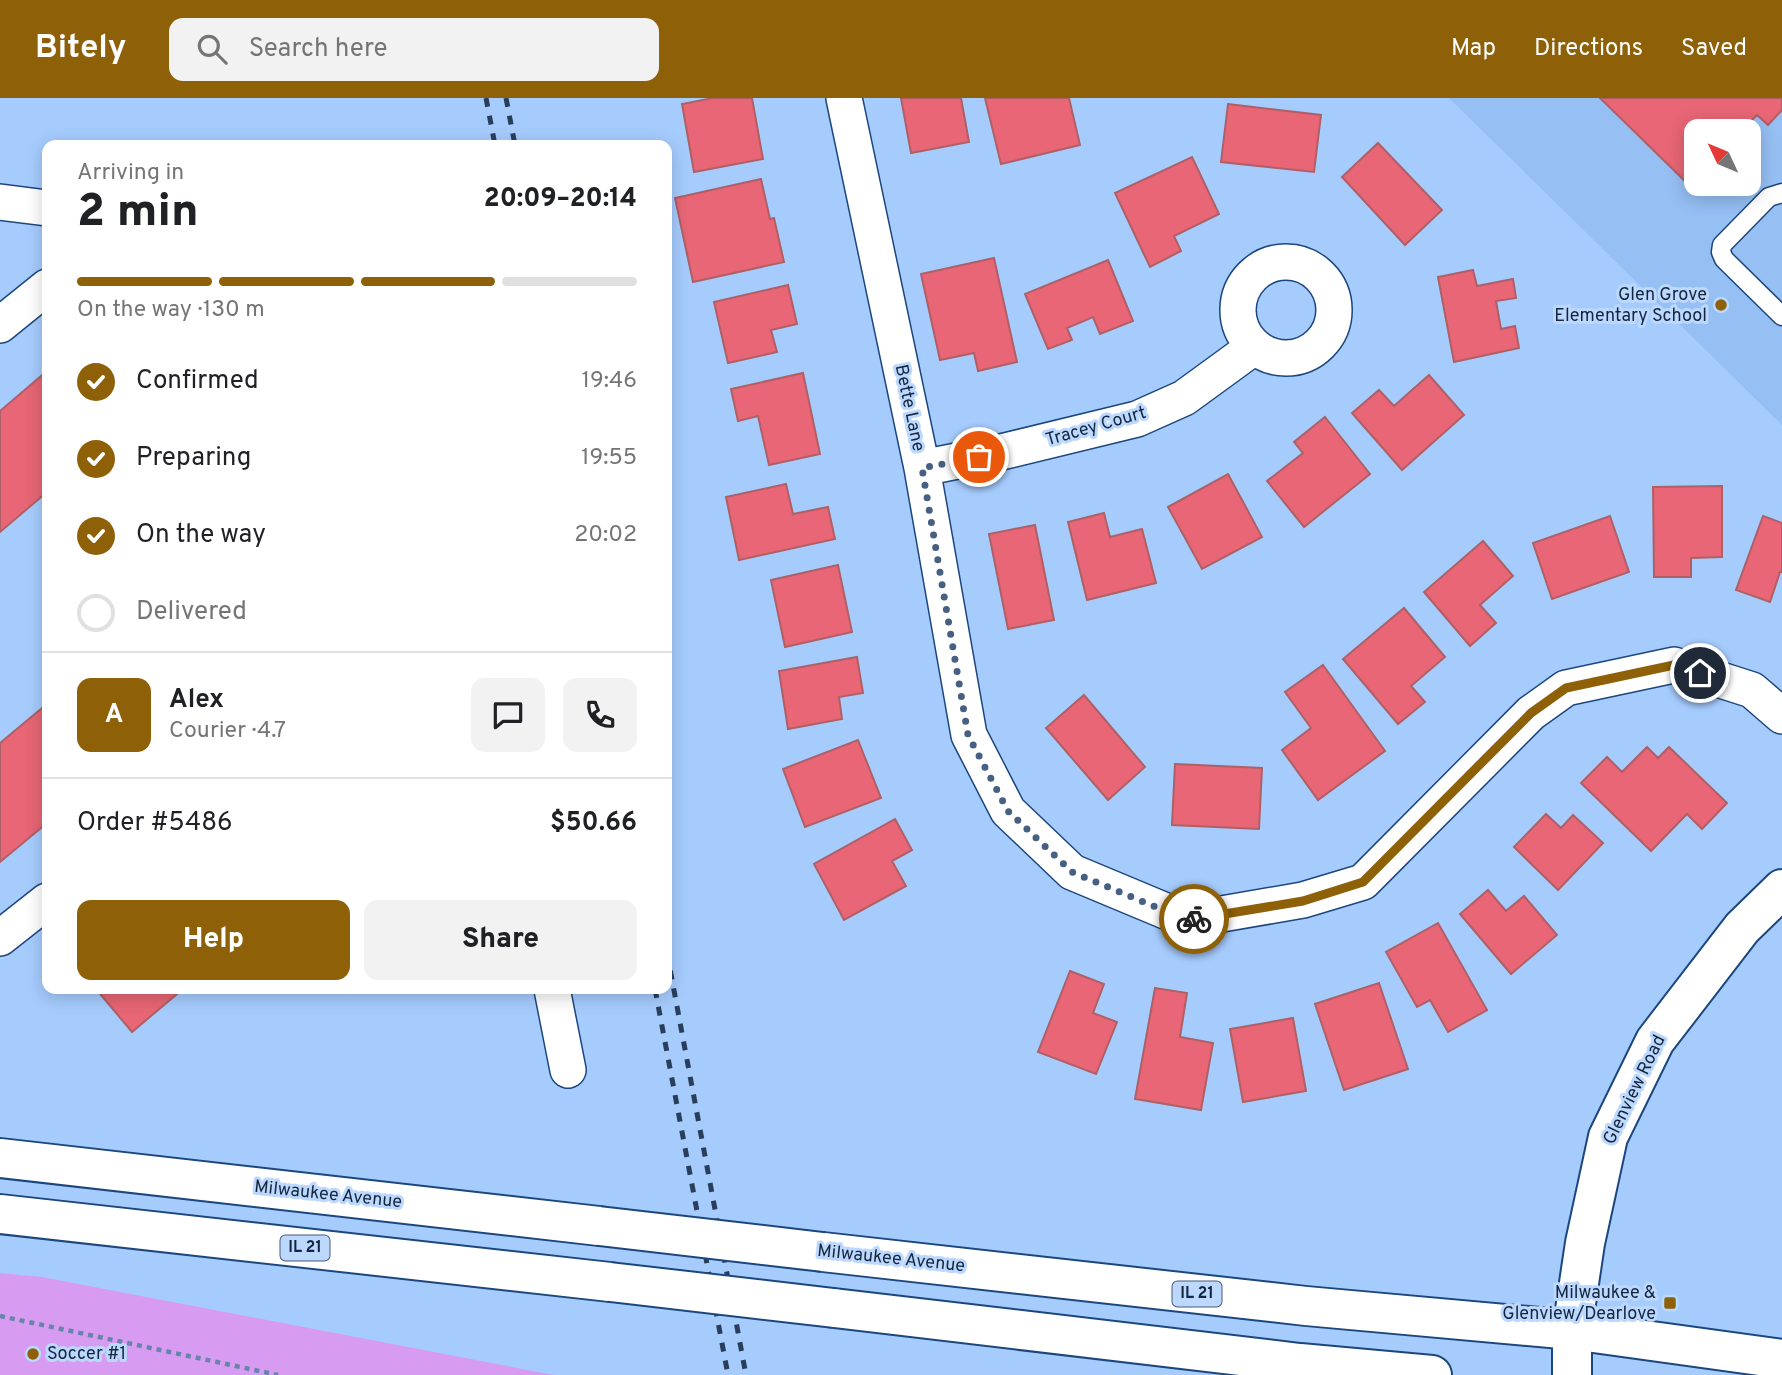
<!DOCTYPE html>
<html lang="en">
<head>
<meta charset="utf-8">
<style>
	:root { --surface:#fff; --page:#f2f2f2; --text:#202124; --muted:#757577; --line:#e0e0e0; --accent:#8e6008 }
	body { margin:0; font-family:Overpass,sans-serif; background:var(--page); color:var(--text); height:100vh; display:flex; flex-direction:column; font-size:26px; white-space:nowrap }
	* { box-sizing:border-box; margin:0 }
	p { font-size:23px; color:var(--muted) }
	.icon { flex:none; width:38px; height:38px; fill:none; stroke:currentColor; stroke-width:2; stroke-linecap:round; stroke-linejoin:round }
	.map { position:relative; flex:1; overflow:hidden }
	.drawer { position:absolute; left:42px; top:42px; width:630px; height:854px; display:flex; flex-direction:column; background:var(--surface); border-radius:14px; box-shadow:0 4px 18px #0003 }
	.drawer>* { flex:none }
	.needle { width:46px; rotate:314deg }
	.controls { position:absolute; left:1684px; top:21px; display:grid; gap:14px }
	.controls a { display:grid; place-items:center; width:77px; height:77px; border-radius:14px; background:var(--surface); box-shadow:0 4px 18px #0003; font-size:35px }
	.pin { position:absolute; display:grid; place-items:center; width:60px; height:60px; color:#fff; margin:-30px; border:4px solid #fff; border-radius:50%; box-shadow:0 2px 7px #0007 }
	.courier { position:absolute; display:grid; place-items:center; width:70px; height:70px; margin:-35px; border:5px solid #8e6008; border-radius:50%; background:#fff; color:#222; box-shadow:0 2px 9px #0007 }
	.summary em { font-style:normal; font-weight:800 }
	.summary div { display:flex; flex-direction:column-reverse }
	.summary { display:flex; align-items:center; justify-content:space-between; height:119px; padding:0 35px }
	h1 { font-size:46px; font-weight:800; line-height:52px }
	.bar { display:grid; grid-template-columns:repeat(4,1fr); gap:10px 7px; align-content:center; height:84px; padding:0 35px }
	.bar i { height:9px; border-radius:5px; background:var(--line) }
	.bar .current { background:var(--accent) }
	.bar p { grid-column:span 4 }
	.line { display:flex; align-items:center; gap:18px; padding:0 35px; border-top:2px solid var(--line) }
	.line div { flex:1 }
	.round { display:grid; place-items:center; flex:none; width:74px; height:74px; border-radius:14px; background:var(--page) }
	ol { padding:0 35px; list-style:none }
	li { display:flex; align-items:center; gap:21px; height:77px }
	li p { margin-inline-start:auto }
	li .icon { padding:7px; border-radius:50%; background:var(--accent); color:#fff; stroke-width:4 }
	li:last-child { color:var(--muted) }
	li i { width:38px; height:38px; border:4px solid var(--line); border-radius:50% }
	.primary-button { display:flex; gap:14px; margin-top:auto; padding:14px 35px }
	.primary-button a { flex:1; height:80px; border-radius:14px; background:var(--accent); color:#fff; font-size:28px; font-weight:800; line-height:80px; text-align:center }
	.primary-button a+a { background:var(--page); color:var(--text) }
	header { display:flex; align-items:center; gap:42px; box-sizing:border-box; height:98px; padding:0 35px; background:var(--accent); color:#fff }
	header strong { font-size:33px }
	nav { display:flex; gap:38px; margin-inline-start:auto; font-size:24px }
	.search { width:490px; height:63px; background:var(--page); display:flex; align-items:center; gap:18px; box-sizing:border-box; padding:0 24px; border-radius:14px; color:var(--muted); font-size:26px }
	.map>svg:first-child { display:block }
</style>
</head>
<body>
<header>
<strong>Bitely</strong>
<div class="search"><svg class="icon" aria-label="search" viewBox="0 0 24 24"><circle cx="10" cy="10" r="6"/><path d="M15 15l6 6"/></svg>Search here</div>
<nav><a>Map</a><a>Directions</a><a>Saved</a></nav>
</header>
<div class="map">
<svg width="1782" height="1277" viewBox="0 0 1782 1277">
	<rect width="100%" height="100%" fill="#a6ccfe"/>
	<path fill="#96bff4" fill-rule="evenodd" d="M1449 0H1782V327ZM1696 33H1748V86H1696Z"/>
	<path fill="#d79cf1" d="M0 1175 42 1179 554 1277H0Z"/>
	<path fill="#e86675" stroke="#af6067" stroke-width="2" d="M713 0H752L763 61 694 74 682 6Z
		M901 0H961L969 44 911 55Z
		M985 0H1069L1080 47 1001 66Z
		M1600 0H1782V12L1768 27 1757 17 1741 33H1696V80L1689 87Z
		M1228 6 1321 17 1314 74 1221 64Z
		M1378 45 1442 112 1405 147 1342 79Z
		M1192 59 1219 116 1174 138 1181 153 1150 169 1115 95Z
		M761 81 770 121 774 120 784 164 693 184 675 100Z
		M994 160 1017 264 978 273 974 255 940 262 921 176Z
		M1108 162 1133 223 1100 236 1093 219 1067 230 1072 242 1048 251 1025 196Z
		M1473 172 1477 188 1513 181 1516 200 1496 203 1501 231 1515 228 1519 250 1454 264 1438 179Z
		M788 187 797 226 771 232 777 254 728 265 714 204Z
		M47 273V394L0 434V313Z
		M803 275 820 356 769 367 758 318 738 323 731 291Z
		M1429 277 1464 317 1402 372 1352 315 1379 292 1394 308Z
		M1325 319 1370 376 1304 429 1267 383 1303 355 1294 344Z
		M1228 376 1262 439 1202 471 1168 409Z
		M786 386 793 416 828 409 835 441 739 462 726 399Z
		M1722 388V459L1691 460V479H1654L1653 389Z
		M1104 415 1110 439 1142 431 1156 485 1087 502 1068 424Z
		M1610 418 1629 474 1552 501 1533 445Z
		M1763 418 1782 425V474H1780L1770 504 1736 492Z
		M1035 427 1054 522 1008 531 989 436Z
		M1483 443 1513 478 1480 507 1496 525 1470 548 1424 494Z
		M838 467 852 534 785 549 771 482Z
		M1404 510 1445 559 1411 588 1425 604 1398 626 1343 561Z
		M857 559 863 595 839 599 842 621 788 631 779 573Z
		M1323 567 1385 653 1318 702 1282 652 1311 630 1285 594Z
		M1084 597 1145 669 1108 702 1046 630Z
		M47 606V725L0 764V645Z
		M858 642 881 700 805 729 783 671Z
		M1647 649 1658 660 1669 649 1727 705 1702 731 1687 716 1651 753 1581 685 1607 659 1622 674Z
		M1175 666 1262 670 1259 731 1172 727Z
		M1546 716 1561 730 1573 717 1603 745 1558 792 1514 749Z
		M895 721 912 752 892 763 906 788 844 822 814 766Z
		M1488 792 1506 813 1524 798 1557 837 1511 876 1460 816Z
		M1438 825 1487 912 1448 934 1430 902 1417 909 1386 854Z
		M1070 873 1104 886 1093 915 1117 924 1096 976 1038 954Z
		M1379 885 1408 971 1344 992 1315 906Z
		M1155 890 1187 895 1180 939 1213 945 1201 1012 1135 1001Z
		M96 891H183L132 934Z
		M1293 920 1306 993 1243 1004 1230 931Z"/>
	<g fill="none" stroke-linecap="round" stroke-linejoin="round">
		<defs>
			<path id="service" d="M1782 95 1769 99 1722 147 1721 154 1724 161 1782 218"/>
			<path id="minor" d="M844 0 922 370 969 637 1008 713 1072 774 1187 822 1303 802 1363 784 1531 615 1566 590 1674 567 1752 592 1782 618
				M0 104 47 110
				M1238 212a48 48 0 1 1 96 0a48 48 0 1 1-96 0Z
				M0 227 47 189
				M922 370 997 355 1137 321 1184 300 1254 249
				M0 840 47 803
				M552 891 568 972"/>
			<path id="secondary" d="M1572 1277V1232L1585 1145 1608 1039 1655 943 1742 830 1782 791"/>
			<path id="primary" d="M0 1060 599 1128
				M0 1116 610 1184
				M823 1154 1306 1208 1572 1232 1782 1261
				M834 1210 1300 1265 1432 1277"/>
		</defs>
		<use href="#service" stroke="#1c477d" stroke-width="21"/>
		<use href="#minor" stroke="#1c477d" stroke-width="38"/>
		<use href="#secondary" stroke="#1c477d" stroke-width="42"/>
		<use href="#primary" stroke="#1c477d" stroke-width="42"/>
		<path stroke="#6784ab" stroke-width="4.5" stroke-dasharray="5 5" stroke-linecap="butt" d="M0 1218 278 1277"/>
		<use href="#service" stroke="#fff" stroke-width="18"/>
		<use href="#minor" stroke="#fff" stroke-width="35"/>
		<use href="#secondary" stroke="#fff" stroke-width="38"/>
		<use href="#primary" stroke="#fff" stroke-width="38"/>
		<path stroke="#293e5a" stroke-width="5" stroke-dasharray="9 9" stroke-linecap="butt" d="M486 0 495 47
			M506 0 515 47
			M667 855 746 1277
			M655 891 728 1277"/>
		<defs>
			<path id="primary-bridge" d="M599 1128 823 1154
				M610 1184 834 1210"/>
		</defs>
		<use href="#primary-bridge" stroke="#1c477d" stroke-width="42" stroke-linecap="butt"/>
		<use href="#primary-bridge" stroke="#fff" stroke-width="38"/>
	</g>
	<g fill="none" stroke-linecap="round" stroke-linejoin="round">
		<path stroke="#476081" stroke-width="7" stroke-dasharray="0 12.6" d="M979 359 922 370 968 637 1008 713 1072 774 1187 822 1194 821"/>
		<path stroke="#8e6008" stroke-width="9" d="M1194 821 1303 803 1363 784 1531 615 1566 590 1674 567 1700 575"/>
	</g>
	<g fill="#8e6008" stroke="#bcd8fe" stroke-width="2.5">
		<circle cx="1721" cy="207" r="7"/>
		<rect x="1663" y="1198" width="14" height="14" rx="3.5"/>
		<circle cx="33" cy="1256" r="7"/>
	</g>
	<g text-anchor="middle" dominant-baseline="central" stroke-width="6" stroke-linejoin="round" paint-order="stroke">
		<g fill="#bcd8fe" stroke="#465b78" stroke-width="2">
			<rect x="280.5" y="1137.5" width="49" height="25" rx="5"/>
			<rect x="1172.5" y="1183.5" width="49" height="25" rx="5"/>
		</g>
		<g font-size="16" font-weight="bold" fill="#14263e">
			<text x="305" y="1150">IL 21</text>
			<text x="1197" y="1196">IL 21</text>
		</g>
		<g font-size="18" fill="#14263e" stroke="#bcd8fe" text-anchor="end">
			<text x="1707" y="197">Glen Grove<tspan x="1707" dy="21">Elementary School</tspan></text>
			<text x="1656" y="1195">Milwaukee &amp;<tspan x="1656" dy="21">Glenview/Dearlove</tspan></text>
			<text x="47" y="1256" text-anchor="start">Soccer #1</text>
		</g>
		<g font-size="18" fill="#14263e" stroke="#bcd8fe">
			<text transform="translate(909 310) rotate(78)">Bette Lane</text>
			<text transform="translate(1096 329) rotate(-16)">Tracey Court</text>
			<text transform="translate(1635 992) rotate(-64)">Glenview Road</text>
			<text transform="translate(328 1097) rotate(6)">Milwaukee Avenue</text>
			<text transform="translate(891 1161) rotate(6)">Milwaukee Avenue</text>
		</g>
	</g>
</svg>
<div class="controls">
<a><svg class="needle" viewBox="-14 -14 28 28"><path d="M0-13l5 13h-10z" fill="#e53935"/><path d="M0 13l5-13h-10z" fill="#757577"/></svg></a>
</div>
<div class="pin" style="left:979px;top:359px;background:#ea580c"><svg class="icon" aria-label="bag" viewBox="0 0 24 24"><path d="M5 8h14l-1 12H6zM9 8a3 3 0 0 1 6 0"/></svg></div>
<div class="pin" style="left:1700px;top:575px;background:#1f2937"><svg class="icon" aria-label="home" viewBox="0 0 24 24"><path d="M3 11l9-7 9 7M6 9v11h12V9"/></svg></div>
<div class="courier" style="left:1194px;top:821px"><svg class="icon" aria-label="bike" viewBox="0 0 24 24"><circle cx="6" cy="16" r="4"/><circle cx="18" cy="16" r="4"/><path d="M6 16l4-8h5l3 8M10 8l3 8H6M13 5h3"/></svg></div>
<section class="drawer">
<div class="summary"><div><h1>2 min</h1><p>Arriving in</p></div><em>20:09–20:14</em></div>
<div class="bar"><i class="current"></i><i class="current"></i><i class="current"></i><i></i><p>On the way · 130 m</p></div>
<ol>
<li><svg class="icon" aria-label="check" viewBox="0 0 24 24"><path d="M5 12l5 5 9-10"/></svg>Confirmed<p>19:46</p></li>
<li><svg class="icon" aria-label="check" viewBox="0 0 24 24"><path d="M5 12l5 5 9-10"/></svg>Preparing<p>19:55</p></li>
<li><svg class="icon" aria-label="check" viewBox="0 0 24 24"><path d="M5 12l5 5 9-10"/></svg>On the way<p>20:02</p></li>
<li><i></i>Delivered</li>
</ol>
<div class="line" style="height:126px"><b class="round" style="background:var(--accent);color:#fff">A</b><div><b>Alex</b><p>Courier · 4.7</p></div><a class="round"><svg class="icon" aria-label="chat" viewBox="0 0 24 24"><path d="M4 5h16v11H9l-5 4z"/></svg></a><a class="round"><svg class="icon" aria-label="phone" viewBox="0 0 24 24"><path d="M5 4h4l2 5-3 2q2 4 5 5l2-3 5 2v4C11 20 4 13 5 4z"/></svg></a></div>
<div class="line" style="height:91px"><div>Order #5486</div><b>$50.66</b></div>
<div class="primary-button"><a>Help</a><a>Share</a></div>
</section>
</div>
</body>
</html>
